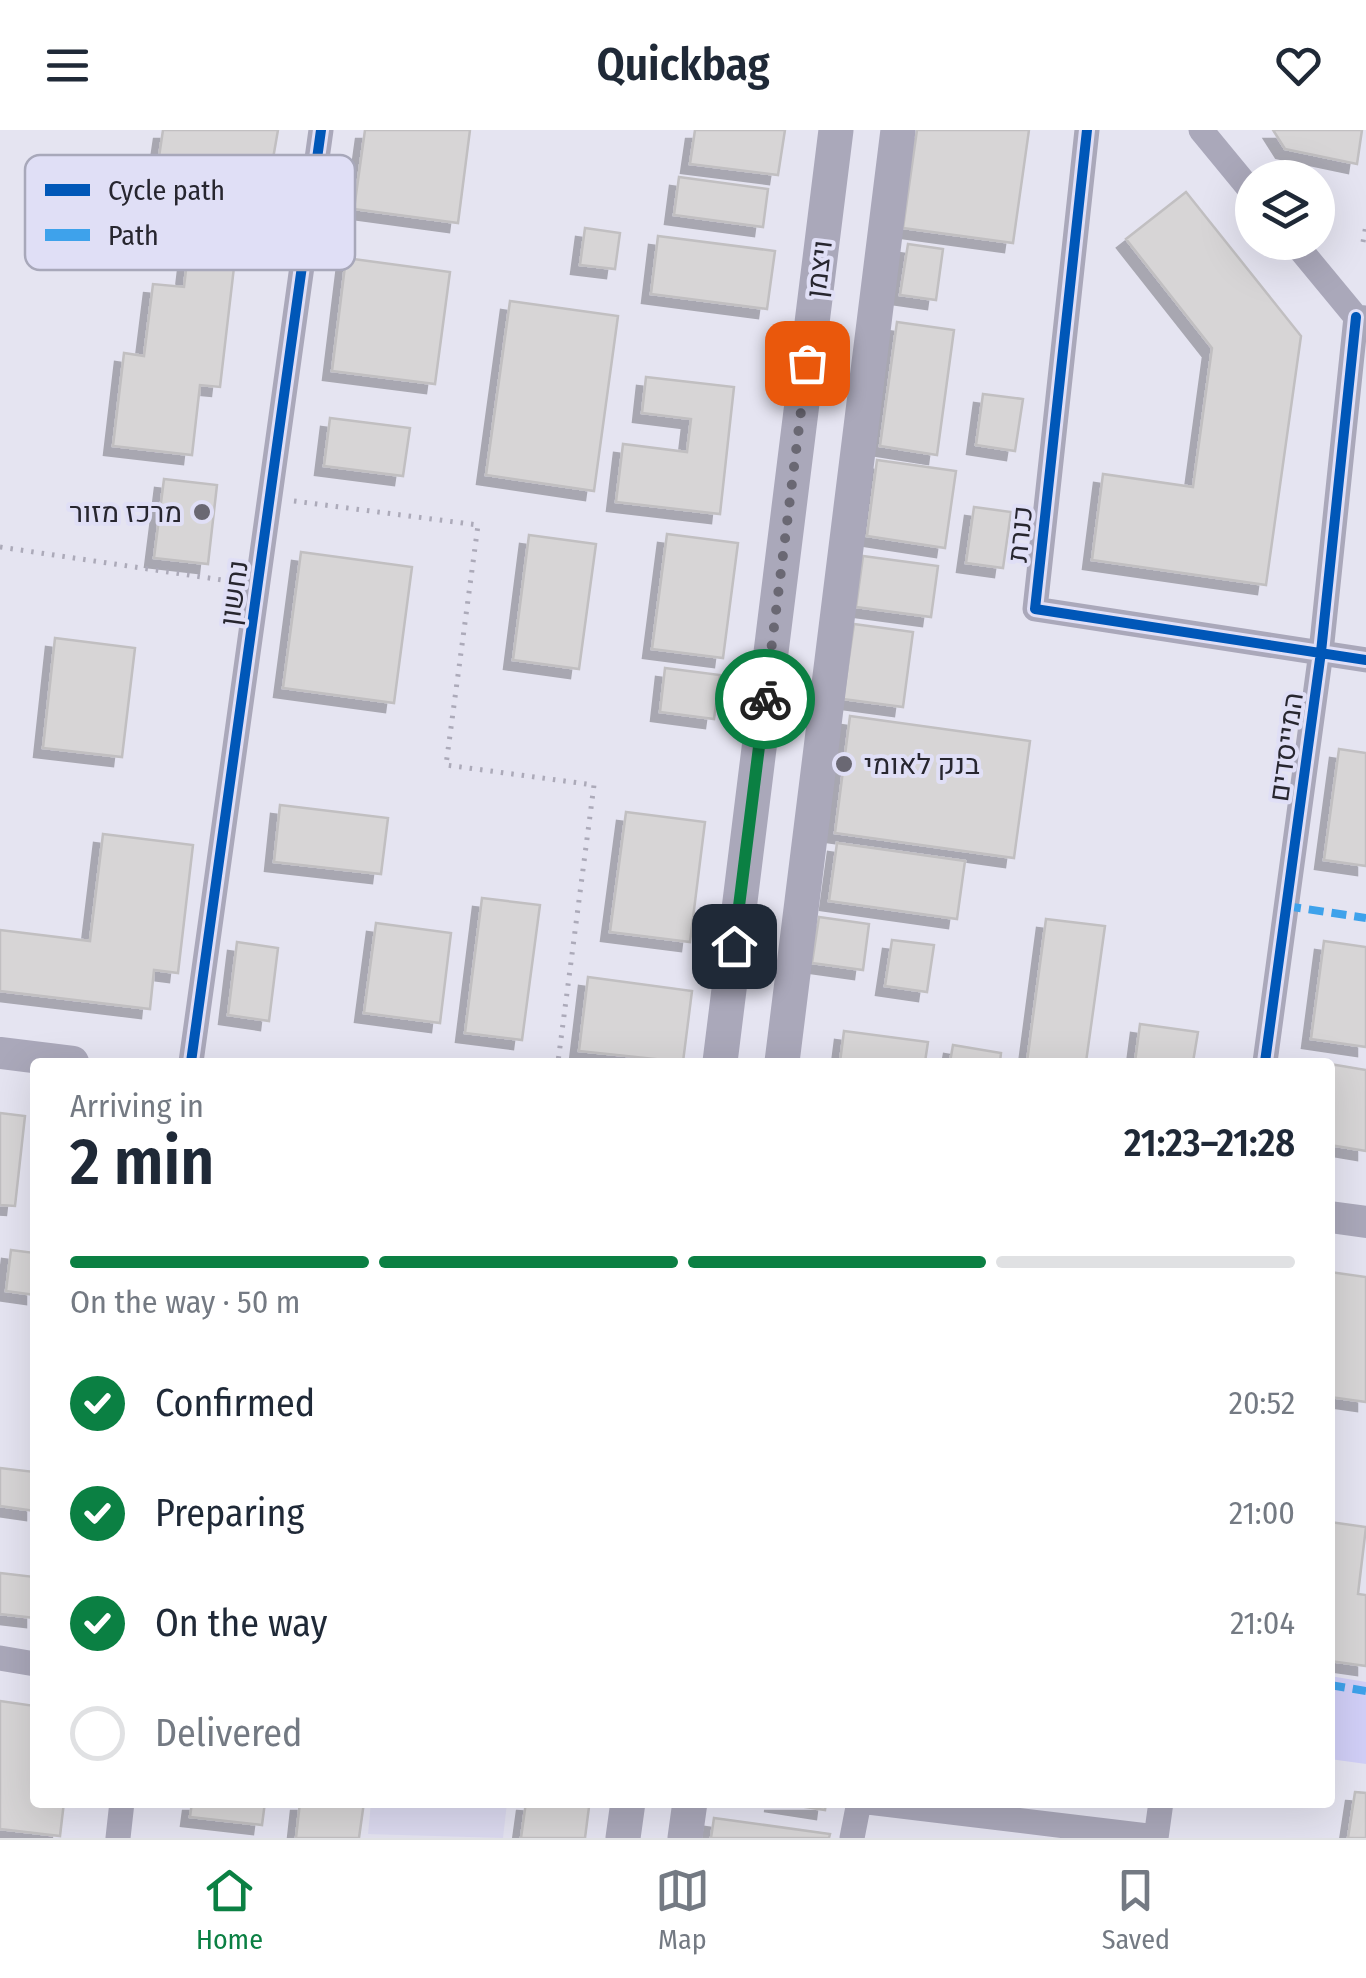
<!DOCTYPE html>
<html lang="en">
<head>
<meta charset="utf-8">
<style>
	:root { --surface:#fff; --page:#f6f6f7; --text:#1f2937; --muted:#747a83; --line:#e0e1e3; --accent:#0b8043 }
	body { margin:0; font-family:"Fira Sans Condensed",Heebo,sans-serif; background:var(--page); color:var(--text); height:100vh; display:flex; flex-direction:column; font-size:38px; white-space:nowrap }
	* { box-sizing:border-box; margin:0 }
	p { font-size:32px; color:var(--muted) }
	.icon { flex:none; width:55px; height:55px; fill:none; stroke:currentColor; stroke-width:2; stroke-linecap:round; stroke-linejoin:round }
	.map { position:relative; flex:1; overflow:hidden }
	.panel { position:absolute; left:30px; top:928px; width:1305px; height:750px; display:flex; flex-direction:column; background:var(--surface); border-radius:10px; box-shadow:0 10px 40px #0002 }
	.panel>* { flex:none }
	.fabs { position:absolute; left:1235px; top:30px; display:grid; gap:20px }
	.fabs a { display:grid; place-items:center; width:100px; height:100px; border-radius:50%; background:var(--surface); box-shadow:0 10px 40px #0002; font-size:50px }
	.pin { position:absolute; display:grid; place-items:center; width:85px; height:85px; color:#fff; margin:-42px; border-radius:20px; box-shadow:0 5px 15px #0006 }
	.courier { position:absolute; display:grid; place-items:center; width:100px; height:100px; margin:-50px; border:8px solid #0b8043; border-radius:50%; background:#fff; color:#222; box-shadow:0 2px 12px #0007 }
	.head em { font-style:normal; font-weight:600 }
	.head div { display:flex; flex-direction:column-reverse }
	.head { display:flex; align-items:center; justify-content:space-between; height:170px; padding:0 40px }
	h1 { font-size:65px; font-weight:600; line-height:75px }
	.bar { display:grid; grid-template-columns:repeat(4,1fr); gap:15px 10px; align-content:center; height:120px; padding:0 40px }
	.bar i { height:12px; border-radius:8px; background:var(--line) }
	.bar .current { background:var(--accent) }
	.bar p { grid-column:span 4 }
	ol { padding:0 40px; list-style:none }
	li { display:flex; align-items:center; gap:30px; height:110px }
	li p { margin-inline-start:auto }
	li .icon { padding:10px; border-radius:50%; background:var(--accent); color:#fff; stroke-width:4 }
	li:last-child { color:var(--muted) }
	li i { width:55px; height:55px; border:5px solid var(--line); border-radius:50% }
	header { display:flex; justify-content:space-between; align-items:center; height:130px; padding:0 40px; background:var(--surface); font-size:45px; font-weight:600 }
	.tabs { display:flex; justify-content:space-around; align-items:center; height:140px; border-top:2px solid var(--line); background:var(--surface); font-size:28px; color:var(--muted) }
	.tabs a { display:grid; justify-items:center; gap:5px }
	.tabs .current { color:var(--accent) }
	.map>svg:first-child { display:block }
</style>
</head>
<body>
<header><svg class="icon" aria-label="menu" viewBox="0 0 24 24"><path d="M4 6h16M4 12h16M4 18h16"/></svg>Quickbag<svg class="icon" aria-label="heart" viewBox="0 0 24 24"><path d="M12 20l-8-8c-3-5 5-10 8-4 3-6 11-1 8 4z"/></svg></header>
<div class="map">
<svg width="1366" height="1708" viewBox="0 0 1366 1708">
	<defs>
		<filter id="shadow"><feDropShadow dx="-9" dy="9" stdDeviation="0" flood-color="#0004"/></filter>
	</defs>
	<rect width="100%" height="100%" fill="#e5e4f1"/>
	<path fill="#dcdaf0" d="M371 1673H507L503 1708 368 1704Z"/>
	<path fill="#d1cff7" d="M1330 1546 1366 1552V1634L1330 1629Z"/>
	<path fill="#d7d5d6" stroke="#c1bfc1" stroke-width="2.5" filter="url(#shadow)" d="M163 0H278L270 46 159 27Z
		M365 0H470L458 93 354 79Z
		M695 0H785L778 45 690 34Z
		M917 0H1029L1013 113 903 98Z
		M1273 0H1362L1357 34 1285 19Z
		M679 47 768 59 763 97 674 85Z
		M1186 62 1301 206 1266 455 1092 430 1103 344 1193 357 1212 218 1126 109Z
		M191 98 238 103 220 257 200 255 192 325 113 316 124 223 144 226 153 154 184 157Z
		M585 98 620 103 615 139 580 135Z
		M658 106 775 121 767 179 651 164Z
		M908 114 943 119 936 170 900 165Z
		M346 128 450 142 435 254 332 241Z
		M510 171 618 186 594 361 486 345Z
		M897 192 954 200 937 325 880 316Z
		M646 247 734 257 720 384 616 372 623 314 687 322 691 289 642 283Z
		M983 264 1023 269 1015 321 976 315Z
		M330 288 410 298 403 346 324 336Z
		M877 330 956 341 945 418 867 406Z
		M164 349 217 355 208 434 154 428Z
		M974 377 1011 382 1003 438 966 433Z
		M667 404 738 413 723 528 652 519Z
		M529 405 596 414 579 539 513 530Z
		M301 422 412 437 394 573 283 558Z
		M863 426 938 436 931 487 856 477Z
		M854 494 913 502 903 577 843 569Z
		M55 508 135 518 122 627 43 618Z
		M665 538 720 545 714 589 660 582Z
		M850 586 1030 611 1014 728 835 703Z
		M1339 619 1366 623V736L1324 730Z
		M280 675 388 688 381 744 274 732Z
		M626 682 705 692 690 812 610 802Z
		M103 704 193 715 178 843 154 840 150 879 0 861V800L90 811Z
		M837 713 965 731 957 789 829 771Z
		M482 768 540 775 522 910 465 903Z
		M819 787 869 794 863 840 812 833Z
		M1046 789 1105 796 1086 932H1027Z
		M376 793 451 803 440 893 364 883Z
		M892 810 934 815 927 862 885 856Z
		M1324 811 1366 817V917L1311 909Z
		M237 812 278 818 269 891 228 885Z
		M588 847 692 861 683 932 579 921Z
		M1140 894 1198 902 1193 932H1135Z
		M844 901 928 912 925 932H840Z
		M953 915 1001 923 1000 932H950Z
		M1330 934 1366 940V1021L1330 1015Z
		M0 983 25 986 15 1076 0 1075Z
		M11 1120 35 1123V1165L6 1161Z
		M1330 1142 1366 1147V1272L1330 1267Z
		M0 1338 35 1342V1381L0 1376Z
		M1330 1392 1366 1397 1358 1464 1366 1465V1536L1330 1531Z
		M0 1443 35 1447V1488L0 1484Z
		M0 1571 35 1576V1672H64L60 1706 0 1699Z
		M1355 1662 1366 1663V1708H1348Z
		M192 1672H265L262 1695 190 1687Z
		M300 1672H364L359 1708H296Z
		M526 1672 589 1677 585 1708H521Z
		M773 1672H826L825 1680Z
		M714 1688 830 1704 829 1708H711Z"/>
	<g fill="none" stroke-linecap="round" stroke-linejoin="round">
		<path stroke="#acaab9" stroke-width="5" stroke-dasharray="2.5 8" stroke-linecap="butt" d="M1363 112 1366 95
			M294 371 478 395 446 635 594 655 558 932
			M0 417 229 451"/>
		<path stroke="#aaa8ba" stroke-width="25" d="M1087 0 1035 479 1366 530
			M1201 0 1252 62
			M1294 112 1356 187 1366 188
			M191 932 321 0
			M1265 932 1321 522 1356 187
			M0 1528 35 1534
			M868 1672 1156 1707
			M118 1708 122 1672
			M852 1708 859 1672
			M1156 1708 1161 1672"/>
		<path stroke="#aaa8ba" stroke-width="32" d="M0 923 73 932
			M1330 1087 1366 1092"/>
		<path stroke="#aaa8ba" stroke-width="35" d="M720 932 836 0
			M782 932 898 0
			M623 1708 628 1672
			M685 1708 690 1672"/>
		<path stroke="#3ea2eb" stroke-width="8" stroke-dasharray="15 8" stroke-linecap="butt" d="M1286 776 1366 788
			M1330 1555 1366 1561"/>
		<defs>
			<path id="cycleway" d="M1087 0 1035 479 1366 530
				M191 932 321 0
				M1265 932 1321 522 1356 187"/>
		</defs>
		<use href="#cycleway" stroke="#e0dff6" stroke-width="16"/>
		<use href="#cycleway" stroke="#0057b8" stroke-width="10"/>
	</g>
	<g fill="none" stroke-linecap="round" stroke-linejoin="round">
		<path stroke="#6a6873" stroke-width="10" stroke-dasharray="0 18" d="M765 569 807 233"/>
		<path stroke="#0b8043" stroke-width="12" d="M734 816 765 569"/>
	</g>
	<g fill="#6a6873" stroke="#e0dff6" stroke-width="4">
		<circle cx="202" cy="382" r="10"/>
		<circle cx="844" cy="634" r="10"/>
	</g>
	<g text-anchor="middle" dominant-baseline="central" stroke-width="8" stroke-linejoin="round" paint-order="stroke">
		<g font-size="28" fill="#27262f" stroke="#e0dff6">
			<text transform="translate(819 139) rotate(-83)">ויצמן</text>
			<text transform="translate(1020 404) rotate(-84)">כנרת</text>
			<text transform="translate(234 463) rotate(-82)">נחשון</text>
			<text transform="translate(1286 617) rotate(-82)">המייסדים</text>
		</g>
		<g font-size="28" fill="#27262f" stroke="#e0dff6" text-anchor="end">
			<text x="182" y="382">מרכז מזור</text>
			<text x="864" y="634" text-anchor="start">בנק לאומי</text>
		</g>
	</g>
	<rect x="25" y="25" width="330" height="115" rx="15" fill="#e0dff6" stroke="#a8a8ba" stroke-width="2.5"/>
	<rect x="45" y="54" width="45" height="12" fill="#0057b8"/>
	<rect x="45" y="99" width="45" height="12" fill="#3ea2eb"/>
	<g font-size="28" fill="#27262f">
		<text x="108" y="70">Cycle path</text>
		<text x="108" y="115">Path</text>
	</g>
</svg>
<div class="fabs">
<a><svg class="icon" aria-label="layers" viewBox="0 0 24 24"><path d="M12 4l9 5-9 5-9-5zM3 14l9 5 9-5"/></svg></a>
</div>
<div class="pin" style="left:807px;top:233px;background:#ea580c"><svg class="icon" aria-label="bag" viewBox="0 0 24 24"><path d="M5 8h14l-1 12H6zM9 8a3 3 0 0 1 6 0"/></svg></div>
<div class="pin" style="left:734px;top:816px;background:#1f2937"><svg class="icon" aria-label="home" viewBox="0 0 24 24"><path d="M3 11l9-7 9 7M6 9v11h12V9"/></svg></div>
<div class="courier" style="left:765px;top:569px"><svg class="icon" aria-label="bike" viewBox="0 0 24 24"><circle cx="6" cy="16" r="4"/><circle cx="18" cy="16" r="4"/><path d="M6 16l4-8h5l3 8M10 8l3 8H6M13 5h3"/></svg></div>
<section class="panel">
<div class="head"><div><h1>2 min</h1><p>Arriving in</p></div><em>21:23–21:28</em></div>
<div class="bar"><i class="current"></i><i class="current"></i><i class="current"></i><i></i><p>On the way · 50 m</p></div>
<ol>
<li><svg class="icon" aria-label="check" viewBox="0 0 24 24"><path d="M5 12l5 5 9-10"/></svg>Confirmed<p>20:52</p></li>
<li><svg class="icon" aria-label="check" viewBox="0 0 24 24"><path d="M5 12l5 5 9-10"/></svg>Preparing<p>21:00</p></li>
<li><svg class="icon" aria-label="check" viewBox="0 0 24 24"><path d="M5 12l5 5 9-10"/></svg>On the way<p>21:04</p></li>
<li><i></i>Delivered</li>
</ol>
</section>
</div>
<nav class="tabs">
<a class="current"><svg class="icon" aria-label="home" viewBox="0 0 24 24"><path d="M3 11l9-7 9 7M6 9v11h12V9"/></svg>Home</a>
<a><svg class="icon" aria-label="map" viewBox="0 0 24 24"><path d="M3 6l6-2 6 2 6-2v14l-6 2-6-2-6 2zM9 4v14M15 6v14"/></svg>Map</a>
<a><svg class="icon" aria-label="saved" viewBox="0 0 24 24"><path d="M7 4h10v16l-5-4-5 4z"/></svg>Saved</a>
</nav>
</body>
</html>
